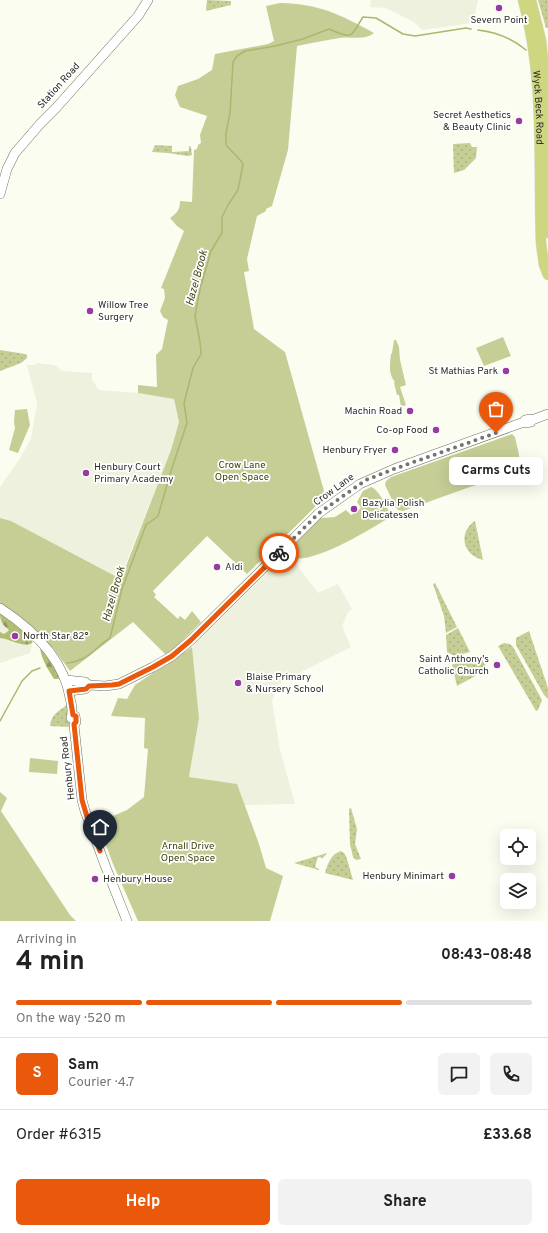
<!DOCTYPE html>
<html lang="en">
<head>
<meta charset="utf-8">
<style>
	:root { --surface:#fff; --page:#f2f2f2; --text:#222; --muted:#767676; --line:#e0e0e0; --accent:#ea580c }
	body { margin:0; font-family:Overpass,sans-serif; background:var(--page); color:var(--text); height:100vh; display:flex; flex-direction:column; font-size:15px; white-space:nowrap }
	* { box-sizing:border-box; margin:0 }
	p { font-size:13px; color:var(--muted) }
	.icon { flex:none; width:22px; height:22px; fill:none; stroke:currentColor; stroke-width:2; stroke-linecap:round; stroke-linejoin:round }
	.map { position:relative; height:921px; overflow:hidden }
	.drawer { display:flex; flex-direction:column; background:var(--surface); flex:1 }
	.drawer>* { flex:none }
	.buttons { position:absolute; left:500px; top:829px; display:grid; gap:8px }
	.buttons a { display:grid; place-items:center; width:36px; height:36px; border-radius:6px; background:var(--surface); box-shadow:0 4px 16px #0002; font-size:20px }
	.pin { position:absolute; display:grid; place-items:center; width:34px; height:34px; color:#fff; margin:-41px -17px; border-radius:50% 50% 50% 0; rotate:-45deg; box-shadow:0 0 4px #0007 }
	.pin .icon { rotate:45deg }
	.courier { position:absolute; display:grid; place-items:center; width:40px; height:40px; margin:-20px; border:3px solid #ea580c; border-radius:50%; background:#fff; color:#222; box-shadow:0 1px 5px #0007 }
	.bubble { position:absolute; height:28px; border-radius:6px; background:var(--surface); box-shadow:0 4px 16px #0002; font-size:13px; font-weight:700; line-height:28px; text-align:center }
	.summary em { font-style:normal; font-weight:700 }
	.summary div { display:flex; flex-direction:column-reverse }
	.summary { display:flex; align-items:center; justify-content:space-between; height:68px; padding:0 16px }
	h1 { font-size:26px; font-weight:700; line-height:30px }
	.bar { display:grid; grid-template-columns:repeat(4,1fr); gap:6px 4px; align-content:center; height:48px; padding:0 16px }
	.bar i { height:5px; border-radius:3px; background:var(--line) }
	.bar .on { background:var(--accent) }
	.bar p { grid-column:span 4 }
	.line { display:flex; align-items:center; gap:10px; padding:0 16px; border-top:1px solid var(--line) }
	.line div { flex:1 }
	.round { display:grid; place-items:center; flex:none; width:42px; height:42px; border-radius:6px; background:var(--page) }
	.cta { display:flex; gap:8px; margin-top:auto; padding:8px 16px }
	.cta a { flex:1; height:46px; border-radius:6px; background:var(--accent); color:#fff; font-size:16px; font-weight:700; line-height:46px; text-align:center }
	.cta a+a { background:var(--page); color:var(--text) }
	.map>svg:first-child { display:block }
</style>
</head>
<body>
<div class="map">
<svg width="548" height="921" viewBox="0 0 548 921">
	<defs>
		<pattern id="grass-dots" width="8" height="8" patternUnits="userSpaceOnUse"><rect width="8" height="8" fill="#c6ce96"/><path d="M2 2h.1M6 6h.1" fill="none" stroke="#aab181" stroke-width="1.8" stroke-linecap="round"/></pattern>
		<pattern id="forest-firs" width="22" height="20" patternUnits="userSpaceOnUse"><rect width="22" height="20" fill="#b3bc75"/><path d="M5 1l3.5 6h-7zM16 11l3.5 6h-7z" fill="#929960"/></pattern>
	</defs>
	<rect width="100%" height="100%" fill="#fafdf0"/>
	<path fill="#eef1dd" d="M371 0H478L473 23 422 30 414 22 386 8 370 7Z
		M36 363 54 365 63 371 92 373V380L99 390 138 393 174 399 179 422 171 450 120 578 11 521 0 518V487L19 460 31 439 37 403 27 365H35Z
		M278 562 297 565 318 593 338 584 352 609 348 612 342 626 351 647 283 681 278 685 272 701 280 750 295 804 244 805 236 784 189 777 199 718 192 647Z
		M0 613 33 640 30 653 0 663Z"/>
	<path fill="url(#grass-dots)" d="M207 0 231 1V5L206 11Z
		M538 0H548V28H546Z
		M470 143 472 147H477L476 158 464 170 454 173 453 144Z
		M155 145 172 146V152L189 151V146L191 147 192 155 188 156 168 153 152 152Z
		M0 350 25 354 27 355V358L21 363 0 371Z
		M475 521 483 560C462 555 458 532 475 521Z
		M435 583 457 627 446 633 444 616 433 584Z
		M458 628 470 652 454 656 447 652 446 635Z
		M529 631 548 688V699L544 695 516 645V638Z
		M504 643 510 644 513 647 542 700 538 710 536 711 498 646Z
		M480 656 488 669 457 686 452 665 456 661Z
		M67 705 70 727 50 726C51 715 58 711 67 705Z
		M351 808 357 829 355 844 361 859 356 860 353 857 350 844 349 809Z
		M341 851 344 853 346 856 353 880 325 873C328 863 331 854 341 851Z
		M327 853 323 858 318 857 315 867 319 869V870L294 863Z"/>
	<path fill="url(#forest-firs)" d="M0 613 25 632 33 640 32 643C22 648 11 639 0 638V632L4 634 7 632 9 630C2 625 0 620 0 613Z
		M40 647 54 664H52V666H55L59 679H54C48 669 41 659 40 647Z"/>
	<path fill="#c6ce96" d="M280 3C320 4 339 14 374 33 364 41 351 36 340 38 326 40 311 43 297 46L288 150 272 206 266 209V211L257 216 247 259 249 271 244 272 254 329 285 352 324 491 315 507 247 574 207 536 153 591 156 595 154 597 178 619 180 616 185 620 192 611 201 622 176 647 166 655 133 622 70 671 53 648 33 629 0 606V518L11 521 121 579 171 450 179 422 174 399 138 393V385L157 387 156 355 162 349 168 320 163 317 160 311 165 298 164 289 161 288 184 231 177 226 170 218C177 213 180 210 180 201L192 202 194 150 197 149 198 145 201 143 200 135 207 116 180 107 175 95 178 86 198 79 212 70 215 54 268 44 274 41 266 6Z
		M503 337 511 356 484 366 476 348Z
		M394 340H396L399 347 400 360 406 385 400 387 406 405 401 407 399 395H397L394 383 395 382C388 374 390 364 391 354L392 353Z
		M27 409 30 425 18 453 9 450 15 428 14 422 15 410Z
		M512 434 515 437C517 448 524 464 515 473L467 488 403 511 398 510 395 506 385 485 386 481 391 477Z
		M371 487C377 488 388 507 389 513 389 516 389 516 387 519 369 530 309 567 289 557L288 553 292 547V545L321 517 322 518 335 517 346 510 351 515 361 508 357 502 363 491Z
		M192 647 199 718 189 777 237 784 259 844 266 868 283 876 270 921H138L113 864 99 826 106 819 127 810 144 797 148 749 144 748 145 718 111 716 118 698 127 699 135 685Z
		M30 758 58 761 57 774 29 772Z
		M0 792 7 798 1 811 70 915 76 921H0Z"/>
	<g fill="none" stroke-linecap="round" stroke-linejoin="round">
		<path stroke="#adb66f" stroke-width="1.5" d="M478 30C495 32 513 39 526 50
			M67 663C90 660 93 649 110 638L122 589 146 525 158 516 171 471 187 423 184 403 193 368 201 354 200 342 195 316 200 289 211 251 222 233V217L228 205 238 190 243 164 241 161 226 145V133L230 113 233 62 237 56 245 51 275 46 303 39 329 29C354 40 350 37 363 17L376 18 403 34 415 36 466 28 471 29
			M0 721 22 681 32 671 40 668"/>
		<defs>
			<path id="secondary" d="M0 194 7 169 15 153 40 124 56 108 138 16 148 0
				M527 423 531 422 532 420 548 414
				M0 608C32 629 64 659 70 698 72 705 73 712 71 718
				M66 680 85 682 89 685 105 686 119 684 153 667 172 656 191 640 319 513 360 484 394 469 524 422 525 420 529 419 532 420
				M69 691 85 689 89 685
				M73 715 75 716 76 722 74 725 82 800 85 811 105 865 127 921"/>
			<g id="primary">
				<path id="s1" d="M523 0C545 79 538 162 541 243L544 265 548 275"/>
				<path d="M531 0 541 40 545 79 548 233"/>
			</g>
		</defs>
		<use href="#secondary" stroke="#6f7065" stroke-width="10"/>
		<use href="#primary" stroke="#ddd" stroke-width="11"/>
		<use href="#secondary" stroke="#fff" stroke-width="9"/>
		<use href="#primary" stroke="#ced680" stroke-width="10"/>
	</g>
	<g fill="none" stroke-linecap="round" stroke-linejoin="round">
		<path stroke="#74766e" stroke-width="4" stroke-dasharray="0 7.2" d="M279 553 319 513 366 480 394 469 496 433"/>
		<path stroke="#ea580c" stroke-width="5" d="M100 851 88 820 82 800 74 724 76 722V716L73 715 69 691 86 689 89 686 112 685 119 684 153 667 172 656 191 640 279 553"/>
	</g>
	<g fill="#993aa2" stroke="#fff" stroke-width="1.5">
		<circle cx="499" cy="8" r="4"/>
		<circle cx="519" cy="121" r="4"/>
		<circle cx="90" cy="311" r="4"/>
		<circle cx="506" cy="371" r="4"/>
		<circle cx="410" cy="411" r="4"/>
		<circle cx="436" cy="430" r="4"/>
		<circle cx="395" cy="450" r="4"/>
		<circle cx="86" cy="473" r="4"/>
		<circle cx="354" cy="509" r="4"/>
		<circle cx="217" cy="567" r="4"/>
		<circle cx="15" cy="636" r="4"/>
		<circle cx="497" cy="665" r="4"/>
		<circle cx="238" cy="683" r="4"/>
		<circle cx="452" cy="876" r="4"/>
		<circle cx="95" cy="879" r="4"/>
	</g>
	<g text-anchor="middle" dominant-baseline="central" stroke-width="3.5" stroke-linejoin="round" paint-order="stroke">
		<g font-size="10" fill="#2c2d28" stroke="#fff" text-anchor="end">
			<text x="499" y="20" text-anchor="middle">Severn Point</text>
			<text x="511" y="115">Secret Aesthetics<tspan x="511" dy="12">&amp; Beauty Clinic</tspan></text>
			<text x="98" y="305" text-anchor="start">Willow Tree<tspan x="98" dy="12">Surgery</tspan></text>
			<text x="498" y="371">St Mathias Park</text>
			<text x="402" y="411">Machin Road</text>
			<text x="428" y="430">Co-op Food</text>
			<text x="387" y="450">Henbury Fryer</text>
			<text x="94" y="467" text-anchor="start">Henbury Court<tspan x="94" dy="12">Primary Academy</tspan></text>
			<text x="362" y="503" text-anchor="start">Bazylia Polish<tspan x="362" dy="12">Delicatessen</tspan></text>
			<text x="225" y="567" text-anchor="start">Aldi</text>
			<text x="23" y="636" text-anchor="start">North Star 82°</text>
			<text x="489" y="659">Saint Anthony's<tspan x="489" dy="12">Catholic Church</tspan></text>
			<text x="246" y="677" text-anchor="start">Blaise Primary<tspan x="246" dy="12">&amp; Nursery School</tspan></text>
			<text x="444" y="876">Henbury Minimart</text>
			<text x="103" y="879" text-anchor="start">Henbury House</text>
		</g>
		<g font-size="10" fill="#2c2d28" stroke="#fff">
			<text transform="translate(59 86) rotate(-48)">Station Road</text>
			<text stroke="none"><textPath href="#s1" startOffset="109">Wyck Beck Road</textPath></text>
			<text transform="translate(334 490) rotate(-36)">Crow Lane</text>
			<text transform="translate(68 768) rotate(-97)">Henbury Road</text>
		</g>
		<g font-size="10" fill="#3c4008" stroke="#fff">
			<text x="242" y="465">Crow Lane<tspan x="242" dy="12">Open Space</tspan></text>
			<text x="188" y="846">Arnall Drive<tspan x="188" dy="12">Open Space</tspan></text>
		</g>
		<g font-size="11" font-style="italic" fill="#444914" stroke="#fff">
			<text transform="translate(197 278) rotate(-75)">Hazel Brook</text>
			<text transform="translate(114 594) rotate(-74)">Hazel Brook</text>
		</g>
	</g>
</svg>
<div class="buttons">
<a><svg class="icon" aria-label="locate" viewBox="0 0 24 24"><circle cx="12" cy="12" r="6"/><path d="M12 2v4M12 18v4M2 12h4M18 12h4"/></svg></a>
<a><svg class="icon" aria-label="layers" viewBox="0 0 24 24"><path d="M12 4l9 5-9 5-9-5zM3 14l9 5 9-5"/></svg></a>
</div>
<div class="pin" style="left:496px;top:433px;background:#ea580c"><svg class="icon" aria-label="bag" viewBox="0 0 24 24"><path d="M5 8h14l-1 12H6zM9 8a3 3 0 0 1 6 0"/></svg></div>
<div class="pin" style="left:100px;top:851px;background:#1f2937"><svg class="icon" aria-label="home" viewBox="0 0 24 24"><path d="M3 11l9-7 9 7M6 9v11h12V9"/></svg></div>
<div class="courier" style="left:279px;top:553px"><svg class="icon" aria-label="bike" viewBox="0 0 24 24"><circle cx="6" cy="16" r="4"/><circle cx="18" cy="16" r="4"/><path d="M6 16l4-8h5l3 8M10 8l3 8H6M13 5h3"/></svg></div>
<div class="bubble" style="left:449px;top:457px;width:94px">Carms Cuts</div>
</div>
<section class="drawer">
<div class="summary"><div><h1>4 min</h1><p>Arriving in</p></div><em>08:43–08:48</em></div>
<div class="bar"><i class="on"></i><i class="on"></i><i class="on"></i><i></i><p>On the way · 520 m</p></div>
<div class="line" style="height:72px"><b class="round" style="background:var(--accent);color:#fff">S</b><div><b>Sam</b><p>Courier · 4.7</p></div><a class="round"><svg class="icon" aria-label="chat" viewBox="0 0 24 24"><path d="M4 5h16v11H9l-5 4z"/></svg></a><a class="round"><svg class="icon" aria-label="phone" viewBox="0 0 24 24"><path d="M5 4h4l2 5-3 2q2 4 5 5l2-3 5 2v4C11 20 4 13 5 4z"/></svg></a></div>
<div class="line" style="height:52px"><div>Order #6315</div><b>£33.68</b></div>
<div class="cta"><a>Help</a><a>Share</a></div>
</section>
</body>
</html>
